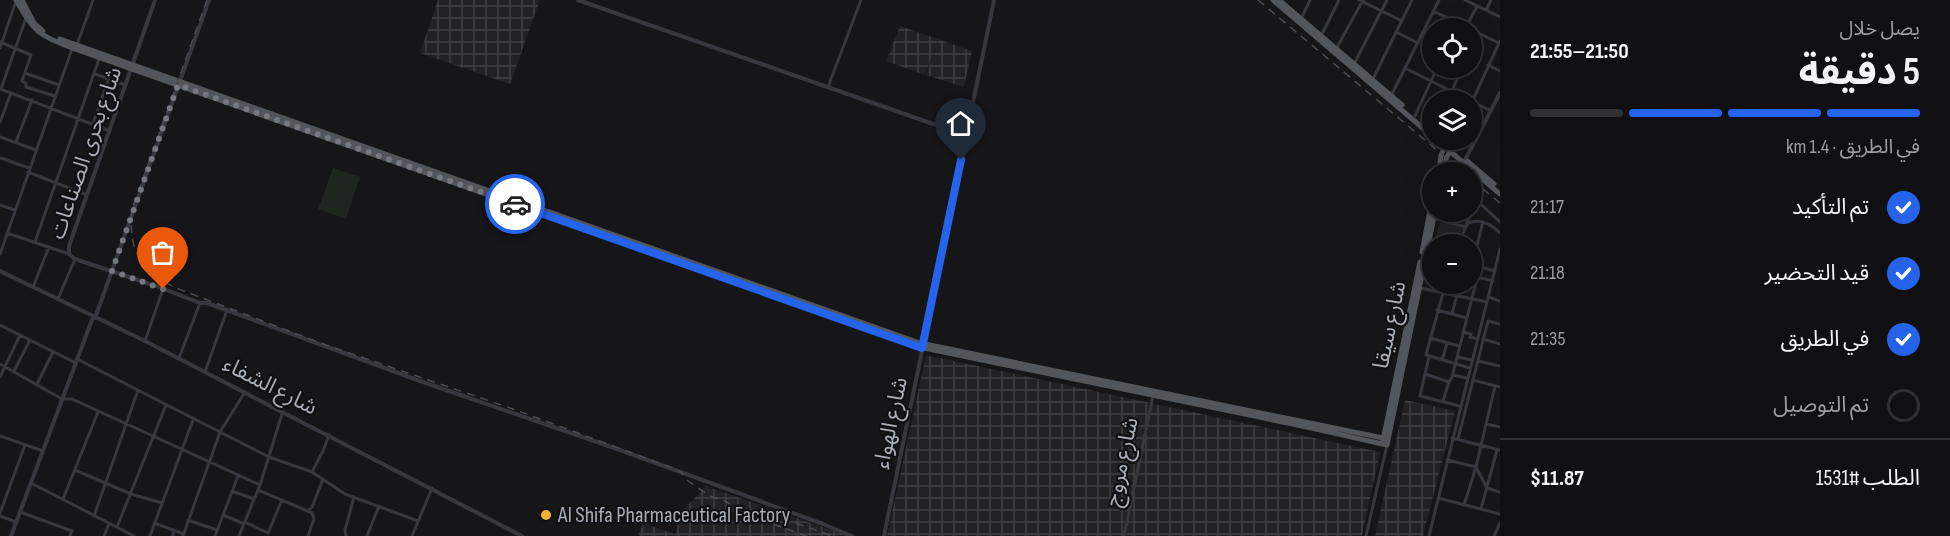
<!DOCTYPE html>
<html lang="ar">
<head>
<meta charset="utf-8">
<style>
	:root { --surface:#101012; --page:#1e1e20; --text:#f1f3f6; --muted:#9c9d9f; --line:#303032; --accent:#2563eb }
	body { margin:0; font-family:"Sofia Sans Condensed","Noto Sans Arabic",sans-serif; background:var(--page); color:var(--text); direction:rtl; height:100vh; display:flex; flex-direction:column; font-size:22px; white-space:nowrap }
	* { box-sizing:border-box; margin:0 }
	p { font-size:20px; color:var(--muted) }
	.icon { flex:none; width:33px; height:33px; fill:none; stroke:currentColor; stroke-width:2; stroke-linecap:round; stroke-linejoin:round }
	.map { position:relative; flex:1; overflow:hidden; direction:ltr }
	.side { display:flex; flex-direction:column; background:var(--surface); width:450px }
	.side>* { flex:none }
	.buttons { position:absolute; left:1422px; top:18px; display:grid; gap:12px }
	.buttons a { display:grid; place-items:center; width:60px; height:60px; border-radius:50%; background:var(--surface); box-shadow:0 6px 24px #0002,0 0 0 2px var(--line); font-size:30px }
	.pin { position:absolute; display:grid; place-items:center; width:51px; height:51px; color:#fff; margin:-62px -26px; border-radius:50% 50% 50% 0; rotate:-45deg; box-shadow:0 0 6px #0007 }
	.pin .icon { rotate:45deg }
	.courier { position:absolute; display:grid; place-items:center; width:60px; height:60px; margin:-30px; border:4px solid #2563eb; border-radius:50%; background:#fff; color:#222; box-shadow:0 2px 8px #0007 }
	.headline em { font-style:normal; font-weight:700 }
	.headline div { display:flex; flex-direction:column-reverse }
	.headline { display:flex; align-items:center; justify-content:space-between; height:102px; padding:0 30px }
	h1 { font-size:39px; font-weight:700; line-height:45px }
	.bar { display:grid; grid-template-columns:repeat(4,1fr); gap:9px 6px; align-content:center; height:72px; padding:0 30px }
	.bar i { height:8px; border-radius:4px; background:var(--line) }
	.bar .active { background:var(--accent) }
	.bar p { grid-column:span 4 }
	.line { display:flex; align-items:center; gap:15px; padding:0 30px; border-top:2px solid var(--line) }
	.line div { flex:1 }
	ol { padding:0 30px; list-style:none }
	li { display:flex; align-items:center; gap:18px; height:66px }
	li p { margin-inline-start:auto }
	li .icon { padding:6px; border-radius:50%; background:var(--accent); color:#fff; stroke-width:4 }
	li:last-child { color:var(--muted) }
	li i { width:33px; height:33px; border:3px solid var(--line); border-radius:50% }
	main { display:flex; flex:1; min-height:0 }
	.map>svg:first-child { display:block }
</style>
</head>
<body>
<main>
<section class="side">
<div class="headline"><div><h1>5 دقيقة</h1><p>يصل خلال</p></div><em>21:50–21:55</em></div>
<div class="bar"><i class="active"></i><i class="active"></i><i class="active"></i><i></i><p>في الطريق · 1.4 km</p></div>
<ol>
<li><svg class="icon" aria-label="check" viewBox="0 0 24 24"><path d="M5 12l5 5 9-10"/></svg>تم التأكيد<p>21:17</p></li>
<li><svg class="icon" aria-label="check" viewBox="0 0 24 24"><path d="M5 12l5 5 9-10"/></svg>قيد التحضير<p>21:18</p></li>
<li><svg class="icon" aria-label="check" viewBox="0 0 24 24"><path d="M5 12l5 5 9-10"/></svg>في الطريق<p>21:35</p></li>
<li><i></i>تم التوصيل</li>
</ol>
<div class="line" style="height:78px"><div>الطلب #1531</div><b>$11.87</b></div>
</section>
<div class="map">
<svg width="1500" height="536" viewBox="0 0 1500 536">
	<defs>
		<pattern id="industrial-grid" width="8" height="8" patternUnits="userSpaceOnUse" patternTransform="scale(1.5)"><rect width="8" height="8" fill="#222225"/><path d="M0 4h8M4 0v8" fill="none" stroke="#3f3f43"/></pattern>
	</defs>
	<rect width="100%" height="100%" fill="#161618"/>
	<path fill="#222225" d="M1439 222 1462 228 1458 244H1435Z"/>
	<path fill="url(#industrial-grid)" d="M438 0H540L510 84 420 53Z
		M900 26 972 51 964 87 926 75 938 41 925 75 886 61Z
		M926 355 1380 452 1362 536H887Z
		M1405 400 1455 411 1423 536H1375Z
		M706 486 848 536H638L643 523 675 534 683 510Z"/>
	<path fill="#1e261f" d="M333 168 360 177 346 219 318 209Z"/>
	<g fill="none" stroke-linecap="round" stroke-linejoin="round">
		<path stroke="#37383d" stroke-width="3" d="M1359 0 1402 21
			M1465 0 1500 17
			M1486 10 1491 0
			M1433 11 1469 28
			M1301 19 1310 0
			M1466 27 1477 6
			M1472 30 1499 43
			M1396 32 1418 43
			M1423 33 1432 37
			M1321 36 1339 0
			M0 42 31 55 22 81 26 83V87L55 96
			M77 45 93 0
			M0 48 16 1
			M1472 48 1479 33
			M1336 49 1363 0
			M1354 64 1387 0
			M1488 65 1500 71
			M1405 68 1491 111
			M25 73 59 85
			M95 74 126 85
			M1373 79 1412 0
			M828 87 861 0
			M0 89 110 131
			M1 89 26 18
			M1391 96 1439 0
			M1448 100 1462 68
			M1472 102 1500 41
			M1415 116 1437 68
			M0 122 11 93
			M93 124 109 78
			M0 137 36 150
			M16 142 32 100
			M1450 146 1453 140
			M1 158 29 168
			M28 172 87 195
			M1472 196 1500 222
			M0 205 15 210
			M1472 208 1474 199
			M1444 212 1443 221 1446 222 1466 227 1468 223C1481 218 1491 224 1500 233
			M7 233 69 254
			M35 242 99 59
			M1459 244 1471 212
			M0 254 72 49
			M1472 265 1483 222
			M1472 265 1495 271
			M1477 277 1493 281
			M33 287 49 247
			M1420 288 1487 302
			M1443 293 1426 355 1470 368
			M1445 293 1448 284
			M1459 296 1462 284
			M1489 297 1500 301
			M58 299 75 259
			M1437 310 1467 318
			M1452 314 1457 295
			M1488 321 1500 324
			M0 325 76 363
			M1463 332 1471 334 1470 337 1478 339
			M1430 338 1459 346
			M1483 339 1500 344
			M145 341 163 289
			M1429 357 1420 396 1460 406
			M1457 357 1472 360
			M179 358 200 303
			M77 359 269 457 312 472
			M1442 360 1447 343
			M1478 361 1500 366
			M0 364 62 399H72L260 485
			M14 371 30 340
			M205 372 227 310
			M1425 374 1449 382
			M1453 375 1467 378
			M0 377 20 335
			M1473 380 1500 387
			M37 384 53 352
			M1443 401 1449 382 1452 377 1480 267
			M1486 424 1500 427
			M329 435 323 451 312 472 345 494 418 521
			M0 436 43 451
			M1452 438 1500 450
			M1458 439 1488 321
			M1447 460 1476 467 1487 488 1500 492
			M75 470 131 494 162 503
			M31 483 134 536
			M258 490 312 513 314 519 308 536
			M232 491 254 499
			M1438 498 1500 514
			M63 499 98 412
			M1464 505 1476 467 1495 386
			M1481 509 1497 450
			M309 510 312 507 323 479
			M20 512 72 531 70 536
			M0 513 25 445
			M223 515 244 524
			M0 516 16 522
			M94 516 138 390
			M188 520 217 530
			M245 522 268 533 282 500
			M154 523 184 534
			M117 527 166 405
			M173 530V536
			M104 536 109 524
			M150 536 193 420
			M183 536 220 432 245 392
			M215 536 238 476
			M239 536 260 485 283 411
			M346 536 345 530 354 497
			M367 536 379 506
			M412 536 432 488
			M1124 536 1153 396
			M1366 536 1387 445
			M1429 536 1500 249
			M1494 536 1500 523"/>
		<path stroke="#37383d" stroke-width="4" d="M155 0 69 246V254L75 259 159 287 200 303H207L420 381 620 450 823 524 852 536
			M578 0 959 133 966 137
			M1464 162 1500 93
			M0 271 145 341 522 536
			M95 318 209 0
			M11 536 93 317
			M884 536 994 0"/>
		<path stroke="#53555c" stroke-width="5" d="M16 0C35 33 37 34 72 48L919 347 1307 427 1387 445 1435 212
			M22 0 34 23 43 31
			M1273 0 1432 136
			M1279 0 1402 105
			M60 39 920 343 1388 439
			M1437 140 1500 194
			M1467 161 1494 184
			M1439 172 1441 155 1446 144
			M1444 172 1446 159 1451 149
			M1422 252 1432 201
			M1383 440 1420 262"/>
		<path stroke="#4a4c52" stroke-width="1.5" stroke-dasharray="8 6" stroke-linecap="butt" d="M207 0 132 209C128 249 139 270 176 288L326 345 513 409 670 467 681 472 688 481 710 496 725 501 751 516 806 536
			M1258 0 1463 172
			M1472 180 1500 203
			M796 523 832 536"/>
	</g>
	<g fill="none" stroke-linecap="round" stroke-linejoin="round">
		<path stroke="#757880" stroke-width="6" stroke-dasharray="0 10.8" d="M163 289 112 271 178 85 515 204"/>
		<path stroke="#2563eb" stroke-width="8" d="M515 204 922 348 961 160"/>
	</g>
	<circle fill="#f2b134" stroke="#111113" stroke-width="2" cx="546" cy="515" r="6"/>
	<g text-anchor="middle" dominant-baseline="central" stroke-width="4.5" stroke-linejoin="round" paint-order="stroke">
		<g font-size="22" fill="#a8adb8" stroke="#111113">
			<text transform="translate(86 153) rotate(-71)">شارع بحرى الصناعات</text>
			<text transform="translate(1390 325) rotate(-78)">شارع سيقا</text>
			<text transform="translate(270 386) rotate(27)">شارع الشفاء</text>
			<text transform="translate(891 423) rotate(-78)">شارع الهواء</text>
			<text transform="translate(1122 462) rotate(-78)">شارع مروج</text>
		</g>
		<g font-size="22" fill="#a8adb8" stroke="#111113" text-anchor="start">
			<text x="558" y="515">Al Shifa Pharmaceutical Factory</text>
		</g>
	</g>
</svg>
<div class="buttons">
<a><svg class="icon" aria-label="locate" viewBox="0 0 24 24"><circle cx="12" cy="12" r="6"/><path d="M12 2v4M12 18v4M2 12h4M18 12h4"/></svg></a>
<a><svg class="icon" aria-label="layers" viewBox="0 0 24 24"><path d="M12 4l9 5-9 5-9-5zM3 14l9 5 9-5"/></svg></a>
<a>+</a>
<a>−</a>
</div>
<div class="pin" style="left:163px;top:289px;background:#ea580c"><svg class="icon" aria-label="bag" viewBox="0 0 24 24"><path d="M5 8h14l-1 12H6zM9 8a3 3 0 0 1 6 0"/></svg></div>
<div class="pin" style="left:961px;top:160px;background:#1f2937"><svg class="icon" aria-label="home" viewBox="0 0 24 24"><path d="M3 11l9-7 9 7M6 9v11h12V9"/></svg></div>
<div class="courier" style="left:515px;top:204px"><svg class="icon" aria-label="car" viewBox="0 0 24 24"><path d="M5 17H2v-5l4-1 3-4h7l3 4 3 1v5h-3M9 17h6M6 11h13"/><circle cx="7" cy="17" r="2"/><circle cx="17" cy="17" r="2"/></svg></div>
</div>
</main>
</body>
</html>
